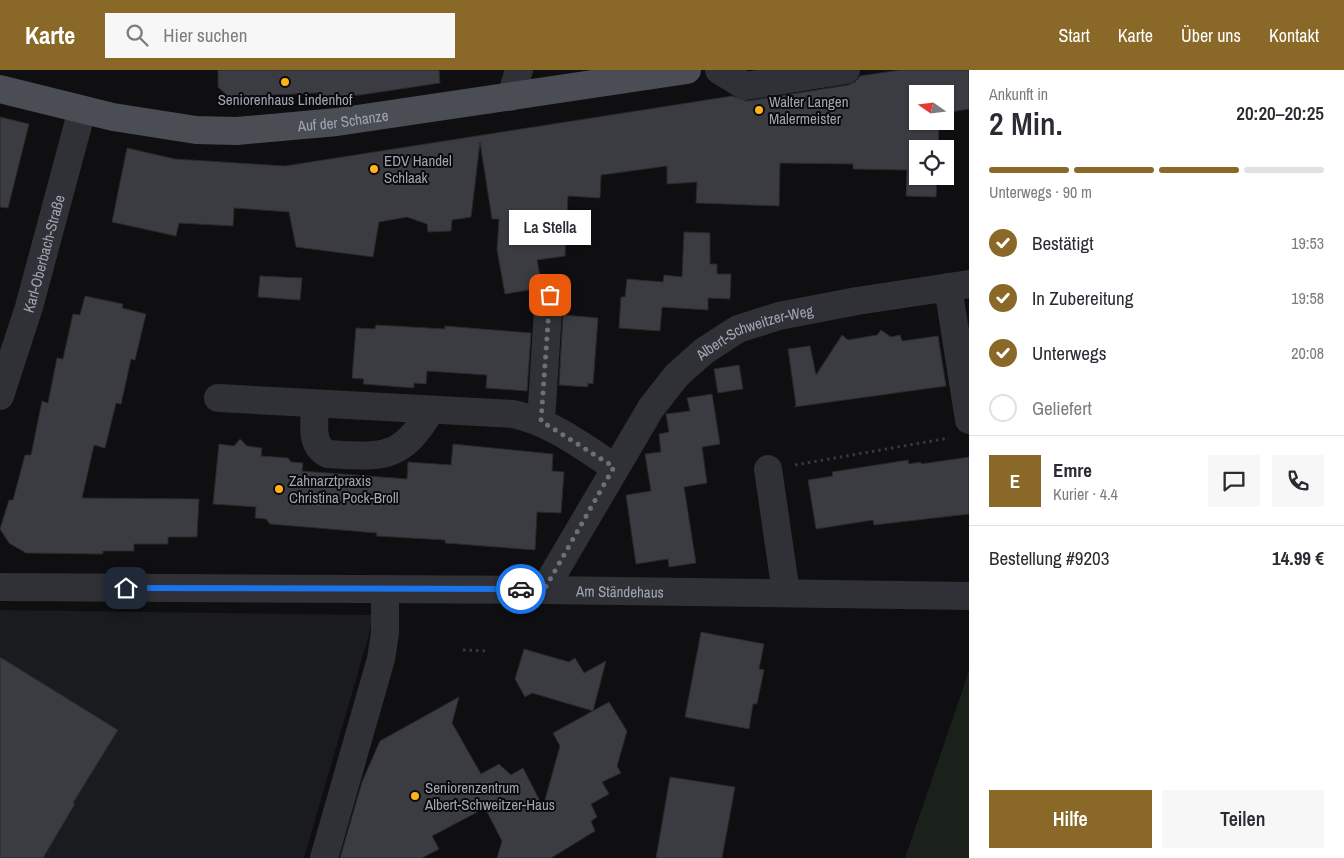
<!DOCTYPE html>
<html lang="de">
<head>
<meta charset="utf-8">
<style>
	:root { --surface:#fff; --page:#f7f7f7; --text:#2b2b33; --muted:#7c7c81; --line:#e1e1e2; --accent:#8a6827 }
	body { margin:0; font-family:"Archivo Narrow",sans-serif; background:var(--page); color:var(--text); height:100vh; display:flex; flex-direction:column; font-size:19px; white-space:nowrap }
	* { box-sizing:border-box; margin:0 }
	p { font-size:16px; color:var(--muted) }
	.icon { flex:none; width:28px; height:28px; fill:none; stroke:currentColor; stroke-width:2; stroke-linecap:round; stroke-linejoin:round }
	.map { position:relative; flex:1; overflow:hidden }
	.drawer { display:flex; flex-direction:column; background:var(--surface); width:375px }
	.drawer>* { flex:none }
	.needle { width:32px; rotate:284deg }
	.tools { position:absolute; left:909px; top:15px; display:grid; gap:10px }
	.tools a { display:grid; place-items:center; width:45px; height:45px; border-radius:0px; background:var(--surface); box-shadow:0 1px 4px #0004; font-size:25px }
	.pin { position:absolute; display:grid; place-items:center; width:42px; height:42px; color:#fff; margin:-21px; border-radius:10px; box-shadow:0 2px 8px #0006 }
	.courier { position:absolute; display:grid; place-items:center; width:50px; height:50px; margin:-25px; border:4px solid #1a73e8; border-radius:50%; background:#fff; color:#222; box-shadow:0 1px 6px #0007 }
	.bubble { position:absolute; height:35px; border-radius:0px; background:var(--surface); box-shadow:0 1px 4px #0004; font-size:16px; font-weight:600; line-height:35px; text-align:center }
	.summary em { font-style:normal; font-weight:600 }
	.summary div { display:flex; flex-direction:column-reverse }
	.summary { display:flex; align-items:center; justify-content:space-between; height:85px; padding:0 20px }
	h1 { font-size:32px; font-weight:600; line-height:38px }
	.bar { display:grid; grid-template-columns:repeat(4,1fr); gap:8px 5px; align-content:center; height:60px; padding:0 20px }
	.bar i { height:6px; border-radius:4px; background:var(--line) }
	.bar .current { background:var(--accent) }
	.bar p { grid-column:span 4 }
	.line { display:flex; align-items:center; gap:12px; padding:0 20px; border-top:1px solid var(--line) }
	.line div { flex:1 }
	.round { display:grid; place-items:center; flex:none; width:52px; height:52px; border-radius:0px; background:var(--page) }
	ol { padding:0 20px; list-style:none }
	li { display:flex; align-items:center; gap:15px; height:55px }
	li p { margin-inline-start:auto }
	li .icon { padding:5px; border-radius:50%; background:var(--accent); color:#fff; stroke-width:4 }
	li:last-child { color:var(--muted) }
	li i { width:28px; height:28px; border:2px solid var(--line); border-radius:50% }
	.button { display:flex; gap:10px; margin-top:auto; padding:10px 20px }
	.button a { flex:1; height:58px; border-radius:0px; background:var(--accent); color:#fff; font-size:20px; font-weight:600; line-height:58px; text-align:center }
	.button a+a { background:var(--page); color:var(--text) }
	header { display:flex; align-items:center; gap:30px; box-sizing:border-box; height:70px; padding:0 25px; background:var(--accent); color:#fff }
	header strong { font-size:24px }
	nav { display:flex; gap:28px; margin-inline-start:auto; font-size:18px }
	.search { width:350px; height:45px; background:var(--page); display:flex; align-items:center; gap:12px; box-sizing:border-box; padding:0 18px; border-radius:0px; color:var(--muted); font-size:19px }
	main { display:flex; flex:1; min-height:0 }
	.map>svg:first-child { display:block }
</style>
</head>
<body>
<header>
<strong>Karte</strong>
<div class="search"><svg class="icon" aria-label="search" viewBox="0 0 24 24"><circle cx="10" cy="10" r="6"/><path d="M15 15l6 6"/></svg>Hier suchen</div>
<nav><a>Start</a><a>Karte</a><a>Über uns</a><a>Kontakt</a></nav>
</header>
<main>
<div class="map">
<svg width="969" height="788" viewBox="0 0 969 788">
	<rect width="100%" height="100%" fill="#0f0f11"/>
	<path fill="#1a1b1e" d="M0 540 373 545 370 561 304 788H0Z"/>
	<path fill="#19211a" d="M969 601V788H905Z"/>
	<path fill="#3b3c41" stroke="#29292d" d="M218 0H439L440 13 360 25 322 27 317 23 229 27 218 17Z
		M900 0H969V39L945 43V24H918V51H939L938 79H918V106H937L936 127 906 126 907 100 853 99V94L780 93 779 136 696 133 697 112 667 114V96L601 105 600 128 568 126 565 186 537 190 541 212 535 219 505 224 497 180 499 149H492L480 72 471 147 452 150 451 161 428 162 427 154 407 147 379 152 373 187 296 177 289 142 234 138 233 156 179 153 176 166 112 152 127 78 175 89 285 96 732 26 747 31 848 15 855 12 860 6Z
		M0 47 29 54 8 138 0 137Z
		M684 162 710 163V194H717V204H731L730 229 708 228V240L662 237 660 261 619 258 621 227H625L627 209 663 212 664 205 682 207Z
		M260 206 302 208 300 230 258 227Z
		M85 226 123 234 122 238 146 244 135 290 131 289 121 334 116 333 105 378 94 375 82 428 199 429 197 467H168V474H134V481H103V484L26 483 9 473 0 459 9 430H13L25 385H31L42 331 48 333 57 288 63 289 73 244 80 245Z
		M563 245 598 248 593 314 588 313V317L559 315Z
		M376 255 445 259V256L531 263 527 321 486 318 487 305 427 301 426 314 414 313V318L363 314 364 309 352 308 356 258 375 259Z
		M881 260 891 267 900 265 902 271 938 266 946 316 794 337 796 335 788 279 810 276 816 305 842 265 848 270 877 265Z
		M739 295 743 319 718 323 714 299Z
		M712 324 720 374 702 377 707 413 684 417 696 493 669 497 668 489 636 494 626 425 651 421 645 384 661 382 659 364 669 362 666 344 690 341 687 328Z
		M240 369 247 376 262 378 261 386 288 388 291 392 303 393 302 401 407 409 408 392 451 395 453 374 553 384 552 401 564 402 561 443 537 442 535 480 445 473V470L376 466 377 463 270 454 266 449 255 448 256 437 213 434 219 374 234 376Z
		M969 387V444L874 455 873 450 816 459 808 410 833 406 832 402 908 390 909 394 921 392V394Z
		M701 562 764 574 759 599 764 600 757 634H753L749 659 685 647Z
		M524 579 569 592 575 588 584 603 606 591 593 641 532 623 525 627 515 609Z
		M0 587 118 660 73 733 75 734 43 788H0Z
		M459 627 452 653 481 704 499 694 511 705 523 698 543 737 560 676 553 663 609 632 627 661 617 696 621 703 602 712 609 724 591 734 597 747 591 751 595 761 551 788H497L502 771 485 738 432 766 439 779 422 788H340L362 712 380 671Z
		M670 707 735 717 722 788H656Z"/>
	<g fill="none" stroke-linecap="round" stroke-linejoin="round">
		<path stroke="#36383d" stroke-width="3" stroke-dasharray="2.5 4" stroke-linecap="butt" d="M795 395 949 368
			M463 580 488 581"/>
		<g stroke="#303136" stroke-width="28">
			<path d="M719 0 745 16 846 0"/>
			<path d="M511 27 519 0"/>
			<path d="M948 217 969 350"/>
			<path id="s1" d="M0 326 29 237 82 40"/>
			<path d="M218 328 513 344C551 352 582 376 614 397"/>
			<path d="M315 334C315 352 309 375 328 384 382 387 401 391 431 340"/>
			<path d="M541 351 549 225"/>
			<path d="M768 399 786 523"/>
			<path id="s2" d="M0 517 544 520 969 526"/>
			<path id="s3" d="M544 520 651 338 677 305 704 281 738 259 779 246 857 231 969 214"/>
			<path d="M324 788 381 589 385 563V519"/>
		</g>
		<path stroke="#4b4d55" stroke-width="28" id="s4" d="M0 19 113 47 196 60 237 61 337 52 687 0"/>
	</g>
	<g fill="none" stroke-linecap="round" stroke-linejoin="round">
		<path stroke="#6c707a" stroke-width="5" stroke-dasharray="0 9" d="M521 519 544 520 614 397 541 351 550 225"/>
		<path stroke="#1a73e8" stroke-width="6" d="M126 518 521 519"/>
	</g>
	<g fill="#ffb319" stroke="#0a0a0c" stroke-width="2">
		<circle cx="285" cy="12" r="5"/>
		<circle cx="759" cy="40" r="5"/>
		<circle cx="374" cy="99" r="5"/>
		<circle cx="279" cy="419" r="5"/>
		<circle cx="415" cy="726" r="5"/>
	</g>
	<g text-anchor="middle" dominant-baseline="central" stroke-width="4" stroke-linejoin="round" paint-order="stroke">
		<g font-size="15" fill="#9ea5b3" stroke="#0a0a0c" text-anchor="start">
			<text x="285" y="29" text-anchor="middle">Seniorenhaus Lindenhof</text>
			<text x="769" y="31">Walter Langen<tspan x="769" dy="17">Malermeister</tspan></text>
			<text x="384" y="90">EDV Handel<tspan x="384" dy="17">Schlaak</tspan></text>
			<text x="289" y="410">Zahnarztpraxis<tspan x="289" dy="17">Christina Pock-Broll</tspan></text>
			<text x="425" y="717">Seniorenzentrum<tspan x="425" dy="17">Albert-Schweitzer-Haus</tspan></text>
		</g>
		<g font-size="15" fill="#9ea5b3" stroke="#0a0a0c">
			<text stroke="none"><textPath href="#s4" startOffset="348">Auf der Schanze</textPath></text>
			<text stroke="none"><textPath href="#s1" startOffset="149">Karl-Oberbach-Straße</textPath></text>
			<text stroke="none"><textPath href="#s3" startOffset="344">Albert-Schweitzer-Weg</textPath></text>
			<text stroke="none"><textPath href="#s2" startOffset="620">Am Ständehaus</textPath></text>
		</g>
	</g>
</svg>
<div class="tools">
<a><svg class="needle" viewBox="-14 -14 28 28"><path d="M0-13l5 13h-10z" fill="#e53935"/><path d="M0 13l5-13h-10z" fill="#7c7c81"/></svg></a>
<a><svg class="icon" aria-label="locate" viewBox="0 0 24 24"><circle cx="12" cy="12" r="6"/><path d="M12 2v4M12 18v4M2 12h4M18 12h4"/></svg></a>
</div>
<div class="pin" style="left:550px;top:225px;background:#ea580c"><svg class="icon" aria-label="bag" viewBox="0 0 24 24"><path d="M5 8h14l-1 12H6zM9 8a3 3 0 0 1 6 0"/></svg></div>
<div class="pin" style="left:126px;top:518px;background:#1f2937"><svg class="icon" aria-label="home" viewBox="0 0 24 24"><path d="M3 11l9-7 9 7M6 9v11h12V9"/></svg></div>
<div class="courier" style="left:521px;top:519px"><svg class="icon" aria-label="car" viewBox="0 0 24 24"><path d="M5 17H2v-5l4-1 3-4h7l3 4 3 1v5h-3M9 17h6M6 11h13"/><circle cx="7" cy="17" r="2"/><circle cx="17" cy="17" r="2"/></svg></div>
<div class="bubble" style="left:509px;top:140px;width:82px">La Stella</div>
</div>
<section class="drawer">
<div class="summary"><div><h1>2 Min.</h1><p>Ankunft in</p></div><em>20:20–20:25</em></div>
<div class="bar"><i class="current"></i><i class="current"></i><i class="current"></i><i></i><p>Unterwegs · 90 m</p></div>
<ol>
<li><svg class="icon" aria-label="check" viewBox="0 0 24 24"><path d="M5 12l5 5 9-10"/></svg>Bestätigt<p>19:53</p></li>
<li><svg class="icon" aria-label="check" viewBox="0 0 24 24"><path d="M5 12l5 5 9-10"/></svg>In Zubereitung<p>19:58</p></li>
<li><svg class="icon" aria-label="check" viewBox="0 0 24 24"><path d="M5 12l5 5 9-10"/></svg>Unterwegs<p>20:08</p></li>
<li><i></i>Geliefert</li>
</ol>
<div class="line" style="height:90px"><b class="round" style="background:var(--accent);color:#fff">E</b><div><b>Emre</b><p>Kurier · 4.4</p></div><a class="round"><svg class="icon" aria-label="chat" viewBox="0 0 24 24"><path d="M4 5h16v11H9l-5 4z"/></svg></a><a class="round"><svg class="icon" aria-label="phone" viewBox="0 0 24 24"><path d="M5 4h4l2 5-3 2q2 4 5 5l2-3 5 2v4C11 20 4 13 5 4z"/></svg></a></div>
<div class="line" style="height:65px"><div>Bestellung #9203</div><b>14.99 €</b></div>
<div class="button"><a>Hilfe</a><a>Teilen</a></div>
</section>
</main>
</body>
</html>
